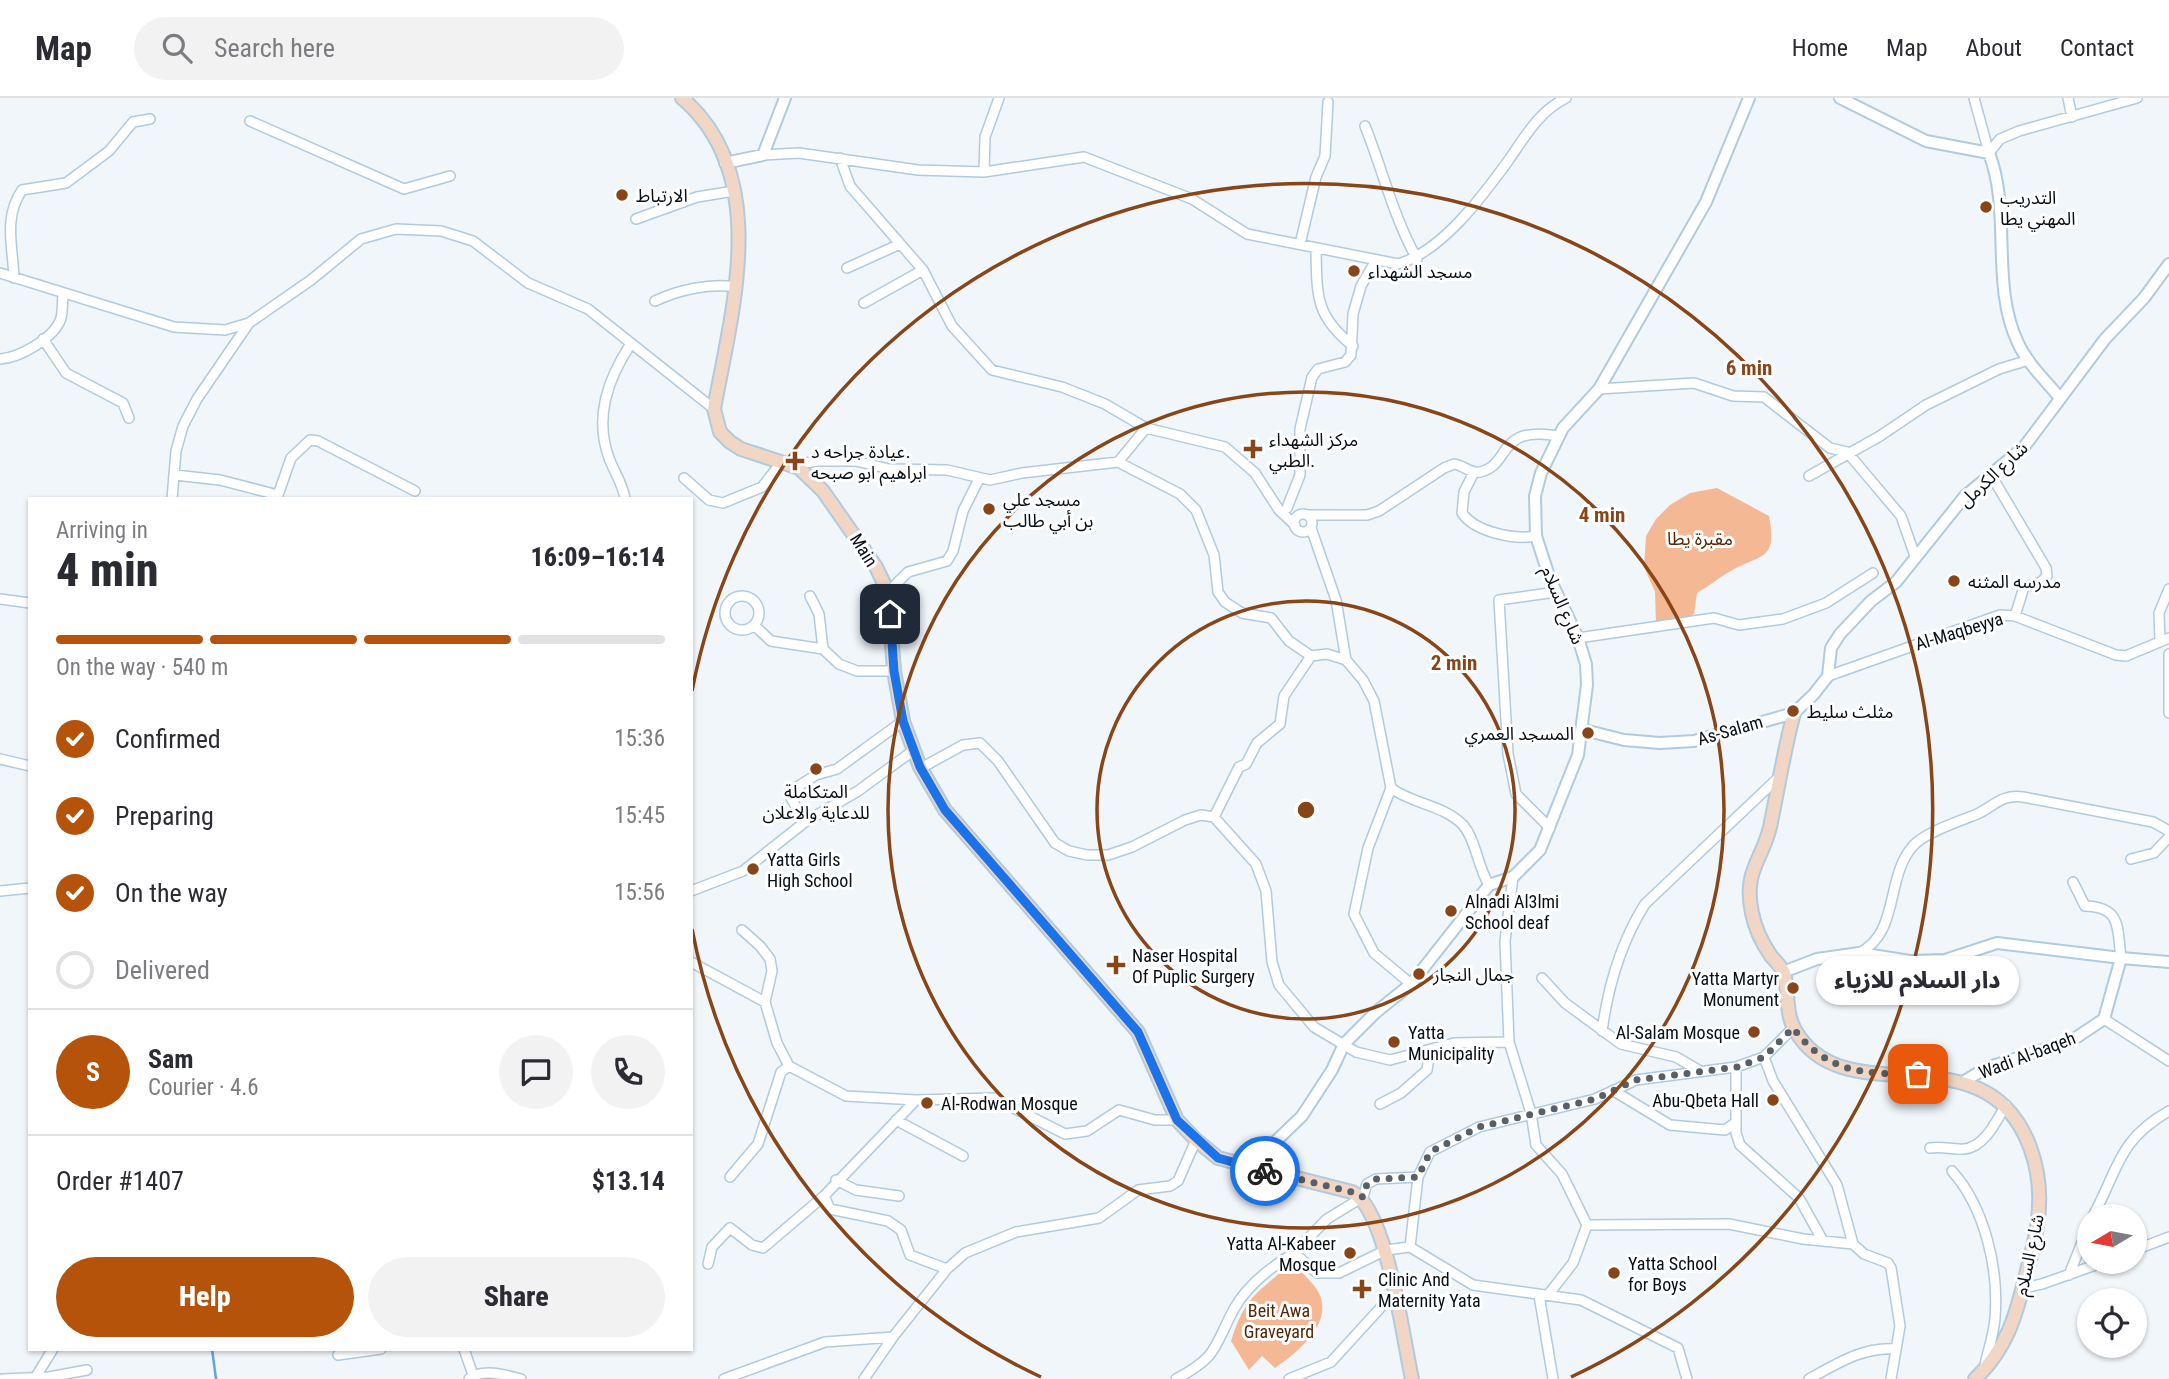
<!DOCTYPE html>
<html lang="en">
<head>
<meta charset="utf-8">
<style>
	:root { --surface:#fff; --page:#f2f2f3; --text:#2b2b33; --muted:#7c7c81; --line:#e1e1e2; --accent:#b45309 }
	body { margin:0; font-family:"Roboto Condensed","Noto Sans Arabic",sans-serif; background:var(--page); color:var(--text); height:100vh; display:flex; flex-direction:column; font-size:26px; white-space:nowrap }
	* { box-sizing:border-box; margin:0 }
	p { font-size:23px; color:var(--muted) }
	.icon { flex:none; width:38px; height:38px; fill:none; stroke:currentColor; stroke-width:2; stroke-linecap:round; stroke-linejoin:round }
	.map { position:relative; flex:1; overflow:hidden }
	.drawer { position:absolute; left:28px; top:399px; width:665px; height:854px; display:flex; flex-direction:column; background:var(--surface); border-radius:0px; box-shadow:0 2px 5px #0004 }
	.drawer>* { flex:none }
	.needle { width:46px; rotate:260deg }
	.buttons { position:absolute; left:2077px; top:1106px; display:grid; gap:14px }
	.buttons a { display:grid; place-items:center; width:70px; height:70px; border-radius:50%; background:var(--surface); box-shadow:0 2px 5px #0004; font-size:35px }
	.pin { position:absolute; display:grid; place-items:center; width:60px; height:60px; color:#fff; margin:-30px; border-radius:14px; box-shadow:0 4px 10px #0006 }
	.courier { position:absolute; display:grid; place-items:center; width:70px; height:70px; margin:-35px; border:5px solid #1a73e8; border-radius:50%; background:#fff; color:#222; box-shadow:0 2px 9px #0007 }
	.bubble { position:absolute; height:49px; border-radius:24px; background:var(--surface); box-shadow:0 2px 5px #0004; font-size:23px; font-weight:800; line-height:49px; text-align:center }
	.headline em { font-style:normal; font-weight:800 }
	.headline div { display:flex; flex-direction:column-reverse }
	.headline { display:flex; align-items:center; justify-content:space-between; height:119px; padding:0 28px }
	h1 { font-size:46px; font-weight:800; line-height:52px }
	.bar { display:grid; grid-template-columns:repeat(4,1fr); gap:10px 7px; align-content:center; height:84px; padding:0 28px }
	.bar i { height:9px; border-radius:5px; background:var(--line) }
	.bar .selected { background:var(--accent) }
	.bar p { grid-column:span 4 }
	.line { display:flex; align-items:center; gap:18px; padding:0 28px; border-top:2px solid var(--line) }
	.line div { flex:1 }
	.round { display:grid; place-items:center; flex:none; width:74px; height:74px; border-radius:37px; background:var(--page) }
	ol { padding:0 28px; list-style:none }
	li { display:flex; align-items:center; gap:21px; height:77px }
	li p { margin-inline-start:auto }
	li .icon { padding:7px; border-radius:50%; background:var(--accent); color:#fff; stroke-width:4 }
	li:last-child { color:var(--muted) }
	li i { width:38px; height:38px; border:4px solid var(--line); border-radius:50% }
	.action { display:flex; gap:14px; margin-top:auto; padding:14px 28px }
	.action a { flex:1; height:80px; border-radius:42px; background:var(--accent); color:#fff; font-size:28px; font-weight:800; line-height:80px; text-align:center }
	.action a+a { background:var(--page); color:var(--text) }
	header { display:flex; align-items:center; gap:42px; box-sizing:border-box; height:98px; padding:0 35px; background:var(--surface); border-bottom:2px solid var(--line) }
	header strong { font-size:33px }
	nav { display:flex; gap:38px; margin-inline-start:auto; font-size:24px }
	.search { width:490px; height:63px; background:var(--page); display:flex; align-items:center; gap:18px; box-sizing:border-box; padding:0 24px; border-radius:38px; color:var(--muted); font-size:26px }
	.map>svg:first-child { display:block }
</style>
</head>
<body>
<header>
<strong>Map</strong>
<div class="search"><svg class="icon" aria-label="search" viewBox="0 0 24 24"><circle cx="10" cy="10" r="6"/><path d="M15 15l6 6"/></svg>Search here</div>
<nav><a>Home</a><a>Map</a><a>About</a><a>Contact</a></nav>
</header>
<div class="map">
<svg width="2169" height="1281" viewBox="0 0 2169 1281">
	<rect width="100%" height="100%" fill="#f1f6fb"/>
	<path fill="#f5b895" d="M1717 390 1769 418C1778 464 1761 455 1729 474 1718 480 1708 489 1697 495L1694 516 1685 522 1656 527 1655 494 1644 469 1646 438 1656 421 1670 407 1690 395Z
		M1289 1167C1299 1169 1303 1175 1310 1183 1343 1216 1303 1251 1275 1270L1262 1258 1249 1272 1231 1243C1245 1199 1256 1196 1289 1167Z"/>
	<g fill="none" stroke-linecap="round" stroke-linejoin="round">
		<path stroke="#60a7dd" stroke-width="2.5" d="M212 1251 216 1281"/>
		<defs>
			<path id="minor" d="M1974 0 1989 55
				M2068 0 2072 19
				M250 23 404 91 450 78
				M1365 28C1383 73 1393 118 1417 161
				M1989 55 2000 41 2019 33 2137 0
				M763 57 799 55 918 72 984 74 1084 59 1192 101 1247 136 1398 166C1441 154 1482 99 1508 63 1525 39 1538 14 1566 0
				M840 60 850 88 923 172 952 228 992 272 1062 289 1105 306 1146 330 1225 349 1255 375 1279 412 1295 427
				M984 74 985 39 999 0
				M636 121 697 99 734 93
				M1300 146 1316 79 1325 58 1328 4
				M1316 152C1317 197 1315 218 1353 248
				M847 170 900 146
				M0 175 174 229 225 232 249 225
				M14 180C13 149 3 120 22 92L66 85 109 53 133 24 150 21
				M655 203C678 192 709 185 736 189
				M864 205 923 172
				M43 241 66 275 123 305 129 320
				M0 261C19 260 55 240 61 220 63 213 62 204 63 197
				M1599 291 1694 285 1733 298 1764 299 1830 350 1847 354 1901 418 1915 458
				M1118 364 1146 330
				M799 370 805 365 818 363H856L889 371 947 372 990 382 1022 375 1118 364 1180 396 1196 412 1214 457 1218 494 1225 504 1242 515 1271 520 1289 543 1311 558
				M1474 374 1464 394 1462 415C1475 434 1514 442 1536 438
				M175 377 220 382 278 397 291 360 310 342 318 343 415 393
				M1991 377 2046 470 2047 478 2041 484 2024 489 2015 518
				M1809 378 1880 338 1926 307 1999 271 2029 262
				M684 380 709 402 723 405 762 389 780 366
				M172 401 176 353 183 328 197 301 249 225 311 182 361 141 396 131 441 133 473 143 528 185 588 211 714 311
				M625 401C623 386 614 374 609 360 594 319 608 281 630 247
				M1287 410 1300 377V331L1312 279 1318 271 1345 264 1351 257 1353 216 1361 188 1375 164
				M1294 425a9 9 0 1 1 18 0a9 9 0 1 1-18 0Z
				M1309 417H1367L1379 413 1444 370 1454 366C1463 367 1471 376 1480 374 1512 367 1495 327 1558 338
				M1311 430 1336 502 1346 562 1363 582 1374 603 1391 690 1368 750 1354 816 1374 855 1411 886
				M888 494 908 474 947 463 953 453 963 413 979 381
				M810 498 819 516 823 551
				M725 515a17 17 0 1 1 34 0a17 17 0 1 1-34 0Z
				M0 501 30 505
				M755 528 771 543 823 551 839 566 857 573H894
				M1578 540 1714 520 1739 527 1783 521 1826 505 1873 475
				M2160 543 2159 515 2169 491
				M2169 556V615
				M1828 578 2000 517 2015 518 2116 557 2126 558 2169 540
				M0 661 30 668
				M921 670 963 647 980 645 998 663 1055 745 1069 753 1087 757H1108L1132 749 1185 722 1201 717 1214 719 1256 766 1266 793 1272 864 1279 887 1314 929 1356 954 1390 962 1454 945 1509 944 1505 843 1513 779
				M1391 690C1412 706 1444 707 1463 727 1476 742 1478 770 1489 787
				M1214 719 1239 669 1246 666 1257 645 1280 626 1284 598 1311 558 1327 556 1346 562
				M805 724 791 700 792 692 816 677 837 671 903 623
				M1550 730 1516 696 1508 656 1499 502 1556 494
				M2131 761 2154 755 2169 739
				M2073 784 2085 808C2122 809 2117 830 2121 860
				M0 793 30 790
				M691 793 743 773 805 724 858 693 914 652
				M742 832 760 848 770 861 772 873 765 904 777 945 789 968 846 998 916 1002 994 1000 1065 1036 1087 1033 1119 1012 1155 1022H1177
				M1859 855C1900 835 1885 779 1913 748 1924 735 1959 723 1975 717 1994 709 2000 696 2023 699L2153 724 2169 733
				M691 864 765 904
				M1542 880 1565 905 1621 946 1676 959 1700 973
				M2104 921 2169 963
				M1602 933C1608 889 1621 844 1645 806L1779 679
				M1509 944 1531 1015 1536 1047 1562 1076 1587 1127
				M1764 959 1773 983 1837 1087 1853 1146 1864 1156 1888 1165 1891 1170 1900 1228 1891 1281
				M1736 969V1035L1740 1047 1799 1100 1823 1143
				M1614 993 1670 1027 1725 1032 1735 1025
				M916 1002 824 1098 830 1111 888 1123 901 1132 910 1157 947 1171
				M1380 1006 1401 995 1427 972 1430 952
				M896 1022 963 1058
				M1930 1050C1942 1048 1953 1052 1964 1051 1985 1049 1996 1023 2006 1007
				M1952 1073C1985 1110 1999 1171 1995 1220 1994 1236 1988 1252 1985 1267
				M730 1079 758 1046 781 974 789 968
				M836 1082 856 1092 899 1098
				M2093 1118C2119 1070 2118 1042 2169 1013
				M1410 1149 1418 1079 1430 1054 1479 1029 1595 1001 1636 982 1736 969 1764 959 1793 930
				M2135 1152 2169 1139
				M1294 1155 1327 1121 1363 1099 1367 1086 1376 1081 1418 1079
				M708 1166 712 1149 730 1130 752 1147 763 1150 824 1098
				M2069 1177 2090 1124
				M2024 1190 2042 1186 2104 1164
				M1539 1197 1553 1281
				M1548 1197 1573 1165 1587 1127 1729 1126 1803 1141 1853 1146
				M464 1251 473 1277
				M338 1257 381 1251
				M35 1280 53 1251
				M2 1281 49 1279 87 1272
				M469 1281C482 1270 506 1277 521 1281
				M724 1281 825 1244 893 1239 947 1171 965 1155 1016 1134 1099 1120 1138 1092 1170 1088 1178 1083 1196 1042
				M864 1281 893 1239
				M1176 1281C1219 1258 1213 1250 1234 1211 1247 1187 1271 1169 1294 1155L1317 1175H1339L1386 1152 1410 1149 1473 1187 1581 1202 1678 1250 1687 1281
				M1289 1281 1331 1264 1394 1195
				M1809 1281C1836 1266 1864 1248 1896 1251"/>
			<path id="tertiary" d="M1840 0 1926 43 1989 55C2012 115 1990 186 2018 245 2027 265 2046 283 2060 300
				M725 65 763 57 785 0
				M1584 632 1624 642 1660 645 1694 643 1794 615 1814 596 1828 578 1831 550 1840 536 1871 503 1896 484 1965 398 2024 349 2105 241 2144 200 2169 166
				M1783 874 1817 861 1859 855 1910 863 1945 862 1997 845 2121 860
				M1963 984 1986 970 2071 943 2104 921 2121 860 2169 864
				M1249 1069 1302 1018 1332 972 1344 946 1375 915 1411 886 1489 787 1513 779 1540 752 1578 657 1587 587 1586 566 1578 540 1550 481 1536 438 1535 398 1541 375 1563 330 1599 291 1706 104 1749 0"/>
			<path id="secondary" d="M682 0C772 77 732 212 714 311L720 334 730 344 741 351 799 370 823 393 876 469 888 494 894 573 903 623 920 669 945 712 1138 934 1177 1022 1196 1042 1218 1060 1352 1094C1387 1111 1403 1241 1412 1281
				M1794 615C1784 652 1778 691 1770 729 1762 763 1743 773 1752 815 1755 830 1762 845 1771 858 1775 863 1782 869 1784 875 1789 893 1785 915 1795 932 1845 1020 1985 928 2030 1049 2043 1084 2041 1117 2032 1153 2019 1202 2014 1244 1975 1281"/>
		</defs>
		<use href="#minor" stroke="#b0cadf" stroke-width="12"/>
		<use href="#tertiary" stroke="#b0cadf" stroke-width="14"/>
		<use href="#secondary" stroke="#b0cadf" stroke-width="16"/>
		<use href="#minor" stroke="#fff" stroke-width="9"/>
		<use href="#tertiary" stroke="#fff" stroke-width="10"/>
		<use href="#secondary" stroke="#f1d6c5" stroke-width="12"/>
	</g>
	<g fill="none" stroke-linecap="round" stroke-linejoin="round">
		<path stroke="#585f66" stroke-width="7" stroke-dasharray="0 12.6" d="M1265 1073 1352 1094 1363 1099 1367 1086 1376 1081 1418 1079 1430 1054 1479 1029 1595 1001 1636 982 1737 969 1764 959 1793 930C1828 976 1865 976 1918 976"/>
		<path stroke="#1a73e8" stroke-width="9" d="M890 516 894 573 903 623 920 669 945 712 1138 934 1177 1022 1218 1060 1265 1073"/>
	</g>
	<g fill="none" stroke="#884517" stroke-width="3.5">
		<circle cx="1306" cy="712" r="209"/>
		<circle cx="1306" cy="712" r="418"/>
		<path d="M1041 1279A626 626 0 0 1 692 831M692 593A626 626 0 1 1 1571 1279"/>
	</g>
	<g fill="#884517" stroke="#fff" stroke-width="2.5">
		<circle cx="622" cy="97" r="7"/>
		<circle cx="1986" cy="109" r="7"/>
		<circle cx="1354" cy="173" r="7"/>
		<path d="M1249.5 340.5h7v7h7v7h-7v7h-7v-7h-7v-7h7z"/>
		<path d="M791.5 352.5h7v7h7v7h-7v7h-7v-7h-7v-7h7z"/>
		<circle cx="989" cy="411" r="7"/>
		<circle cx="1954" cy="483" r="7"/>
		<circle cx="1793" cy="613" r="7"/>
		<circle cx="1588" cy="635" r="7"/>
		<circle cx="816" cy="671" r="7"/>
		<circle cx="753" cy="771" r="7"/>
		<circle cx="1451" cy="813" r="7"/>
		<path d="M1112.5 856.5h7v7h7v7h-7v7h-7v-7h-7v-7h7z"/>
		<circle cx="1419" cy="876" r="7"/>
		<circle cx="1793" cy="890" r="7"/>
		<circle cx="1754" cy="934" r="7"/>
		<circle cx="1394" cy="944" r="7"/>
		<circle cx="1773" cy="1002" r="7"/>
		<circle cx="927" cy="1005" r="7"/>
		<circle cx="1350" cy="1155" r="7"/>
		<circle cx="1614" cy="1175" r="7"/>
		<path d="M1358.5 1180.5h7v7h7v7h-7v7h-7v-7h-7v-7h7z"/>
	</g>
	<g text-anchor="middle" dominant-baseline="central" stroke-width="6" stroke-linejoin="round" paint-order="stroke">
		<g font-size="18" fill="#060e15" stroke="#fff" text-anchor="start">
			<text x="636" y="97">الارتباط</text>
			<text x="2000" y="99">التدريب<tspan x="2000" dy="21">المهني يطا</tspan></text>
			<text x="1368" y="173">مسجد الشهداء</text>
			<text x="1269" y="341">مركز الشهداء<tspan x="1269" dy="21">الطبي.</tspan></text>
			<text x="811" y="353">عيادة جراحه د.<tspan x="811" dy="21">ابراهيم ابو صبحه</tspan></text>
			<text x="1003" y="401">مسجد علي<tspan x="1003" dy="21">بن أبي طالب</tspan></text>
			<text x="1968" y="483">مدرسه المثنه</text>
			<text x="1807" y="613">مثلث سليط</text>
			<text x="1574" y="635" text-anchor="end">المسجد العمري</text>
			<text x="816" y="693" text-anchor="middle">المتكاملة<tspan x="816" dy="21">للدعاية والاعلان</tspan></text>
			<text x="767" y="761">Yatta Girls<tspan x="767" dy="21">High School</tspan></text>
			<text x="1465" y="803">Alnadi Al3lmi<tspan x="1465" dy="21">School deaf</tspan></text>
			<text x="1132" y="857">Naser Hospital<tspan x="1132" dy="21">Of Puplic Surgery</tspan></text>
			<text x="1433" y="876">جمال النجار</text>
			<text x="1779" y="880" text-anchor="end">Yatta Martyr<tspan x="1779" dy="21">Monument</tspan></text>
			<text x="1408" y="934">Yatta<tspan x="1408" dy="21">Municipality</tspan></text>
			<text x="1740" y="934" text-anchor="end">Al-Salam Mosque</text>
			<text x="1759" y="1002" text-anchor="end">Abu-Qbeta Hall</text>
			<text x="941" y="1005">Al-Rodwan Mosque</text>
			<text x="1336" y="1145" text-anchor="end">Yatta Al-Kabeer<tspan x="1336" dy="21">Mosque</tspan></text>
			<text x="1628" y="1165">Yatta School<tspan x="1628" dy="21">for Boys</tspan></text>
			<text x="1378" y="1181">Clinic And<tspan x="1378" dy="21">Maternity Yata</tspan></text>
		</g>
		<g font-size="18" fill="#060e15" stroke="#fff">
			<text transform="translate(1993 376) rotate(-43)">شارع الكرمل</text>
			<text transform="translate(864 452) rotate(58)">Main</text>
			<text transform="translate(1563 507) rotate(67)">شارع السلام</text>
			<text transform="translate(1959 533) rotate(-17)">Al-Maqbeyya</text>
			<text transform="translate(1730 632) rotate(-16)">As-Salam</text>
			<text transform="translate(2027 957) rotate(-21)">Wadi Al-baqeh</text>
			<text transform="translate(2029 1157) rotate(-78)">شارع السلام</text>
		</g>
		<g font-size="18" fill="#552604" stroke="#fff">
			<text x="1700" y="440">مقبرة يطا</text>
			<text x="1279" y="1212">Beit Awa<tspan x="1279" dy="21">Graveyard</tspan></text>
		</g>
	</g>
	<circle cx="1306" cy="712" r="10" fill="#884517" stroke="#fff" stroke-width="3.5"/>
	<g font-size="21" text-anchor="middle" font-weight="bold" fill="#884517" stroke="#fff" stroke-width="6" stroke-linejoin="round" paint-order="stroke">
		<text x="1749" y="277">6 min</text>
		<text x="1602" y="424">4 min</text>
		<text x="1454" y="572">2 min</text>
	</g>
</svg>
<div class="buttons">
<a><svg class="needle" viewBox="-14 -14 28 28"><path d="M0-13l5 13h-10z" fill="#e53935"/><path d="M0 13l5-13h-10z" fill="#7c7c81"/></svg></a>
<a><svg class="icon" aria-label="locate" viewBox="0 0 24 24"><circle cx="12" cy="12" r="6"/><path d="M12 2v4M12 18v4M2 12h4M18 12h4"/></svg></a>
</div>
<div class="pin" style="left:1918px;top:976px;background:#ea580c"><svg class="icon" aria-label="bag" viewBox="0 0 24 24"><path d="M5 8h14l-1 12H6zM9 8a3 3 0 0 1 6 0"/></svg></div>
<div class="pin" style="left:890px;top:516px;background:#1f2937"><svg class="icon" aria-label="home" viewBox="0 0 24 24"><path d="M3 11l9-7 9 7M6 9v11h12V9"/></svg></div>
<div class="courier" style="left:1265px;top:1073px"><svg class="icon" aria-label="bike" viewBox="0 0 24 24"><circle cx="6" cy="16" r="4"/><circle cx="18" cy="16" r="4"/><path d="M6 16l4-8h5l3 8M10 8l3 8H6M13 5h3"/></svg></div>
<div class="bubble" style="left:1816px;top:858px;width:203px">دار السلام للازياء</div>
<section class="drawer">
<div class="headline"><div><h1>4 min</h1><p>Arriving in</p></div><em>16:09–16:14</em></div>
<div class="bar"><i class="selected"></i><i class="selected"></i><i class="selected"></i><i></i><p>On the way · 540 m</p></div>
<ol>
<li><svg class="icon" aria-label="check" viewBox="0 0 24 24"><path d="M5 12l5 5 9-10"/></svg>Confirmed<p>15:36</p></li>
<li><svg class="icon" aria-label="check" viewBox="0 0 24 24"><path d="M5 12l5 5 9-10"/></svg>Preparing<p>15:45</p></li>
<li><svg class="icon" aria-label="check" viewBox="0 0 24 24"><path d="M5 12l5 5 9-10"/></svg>On the way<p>15:56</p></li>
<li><i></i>Delivered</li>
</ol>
<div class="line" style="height:126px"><b class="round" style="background:var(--accent);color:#fff">S</b><div><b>Sam</b><p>Courier · 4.6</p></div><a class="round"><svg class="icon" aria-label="chat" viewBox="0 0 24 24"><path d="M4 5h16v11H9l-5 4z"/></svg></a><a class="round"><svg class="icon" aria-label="phone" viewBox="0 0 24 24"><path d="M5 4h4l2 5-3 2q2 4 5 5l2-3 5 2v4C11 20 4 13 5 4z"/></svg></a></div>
<div class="line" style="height:91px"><div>Order #1407</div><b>$13.14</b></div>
<div class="action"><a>Help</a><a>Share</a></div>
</section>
</div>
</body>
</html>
